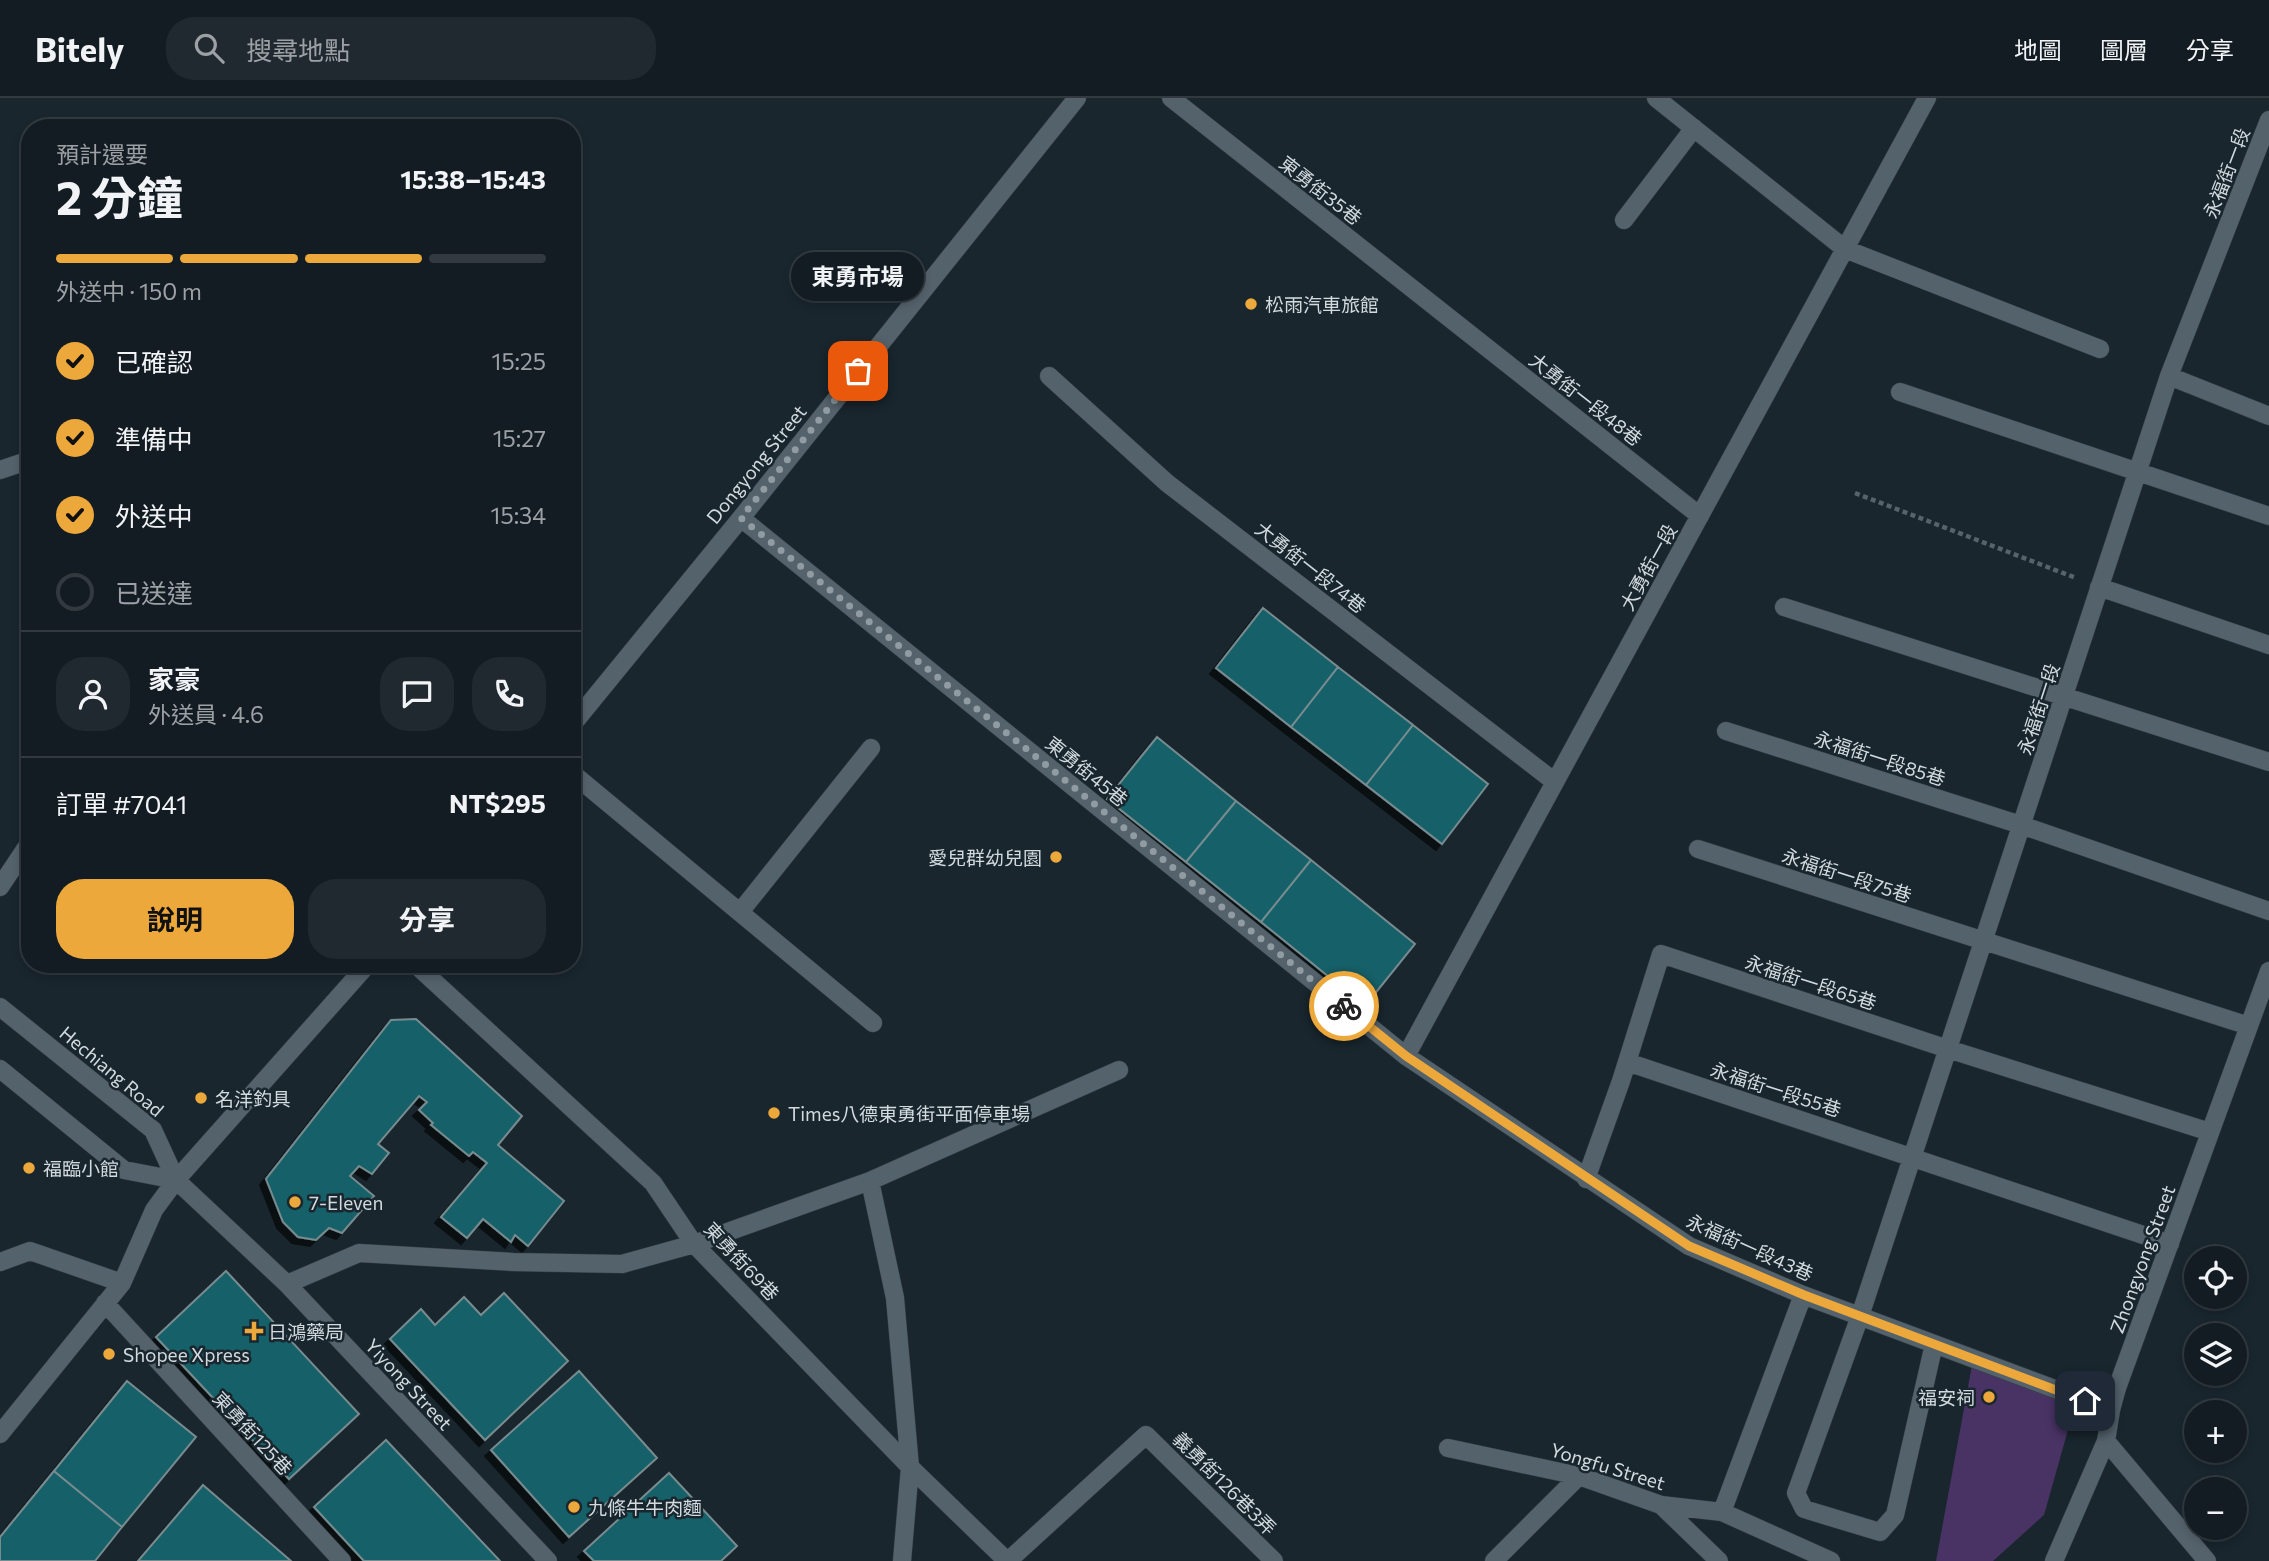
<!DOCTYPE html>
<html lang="zh-TW">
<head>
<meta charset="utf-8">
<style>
	:root { --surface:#131c22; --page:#20292f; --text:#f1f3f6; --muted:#9da1a5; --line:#323a40; --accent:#eda83b }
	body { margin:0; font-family:Commissioner,"Noto Sans TC",sans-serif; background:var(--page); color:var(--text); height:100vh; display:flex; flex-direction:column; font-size:26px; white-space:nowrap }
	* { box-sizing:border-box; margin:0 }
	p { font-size:23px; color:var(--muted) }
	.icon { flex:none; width:38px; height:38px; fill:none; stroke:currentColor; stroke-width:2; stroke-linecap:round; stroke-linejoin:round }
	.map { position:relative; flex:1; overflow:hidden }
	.panel { position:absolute; left:21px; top:21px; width:560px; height:854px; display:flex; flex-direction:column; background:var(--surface); border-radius:28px; box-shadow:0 4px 10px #0003,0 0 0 2px var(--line) }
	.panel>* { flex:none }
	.controls { position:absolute; left:2184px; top:1148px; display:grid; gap:14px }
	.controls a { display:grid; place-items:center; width:63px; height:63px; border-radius:50%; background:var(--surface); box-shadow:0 4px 10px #0003,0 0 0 2px var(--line); font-size:35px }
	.pin { position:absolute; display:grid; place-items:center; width:60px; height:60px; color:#fff; margin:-30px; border-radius:14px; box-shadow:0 4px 10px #0006 }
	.courier { position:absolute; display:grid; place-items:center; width:70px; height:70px; margin:-35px; border:5px solid #eda83b; border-radius:50%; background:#fff; color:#222; box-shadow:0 2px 9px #0007 }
	.bubble { position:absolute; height:49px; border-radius:24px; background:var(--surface); box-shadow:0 4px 10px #0003,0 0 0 2px var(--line); font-size:23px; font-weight:700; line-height:49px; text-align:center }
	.overview em { font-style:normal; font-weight:700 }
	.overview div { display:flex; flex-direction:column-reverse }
	.overview { display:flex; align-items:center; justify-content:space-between; height:119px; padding:0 35px }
	h1 { font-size:46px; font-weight:700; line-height:52px }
	.bar { display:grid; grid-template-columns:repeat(4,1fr); gap:10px 7px; align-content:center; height:84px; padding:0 35px }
	.bar i { height:9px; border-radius:5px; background:var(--line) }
	.bar .current { background:var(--accent) }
	.bar p { grid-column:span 4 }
	.line { display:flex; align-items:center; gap:18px; padding:0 35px; border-top:2px solid var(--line) }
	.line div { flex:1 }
	.round { display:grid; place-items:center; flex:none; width:74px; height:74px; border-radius:28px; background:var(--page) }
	ol { padding:0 35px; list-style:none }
	li { display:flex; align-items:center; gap:21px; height:77px }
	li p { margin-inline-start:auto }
	li .icon { padding:7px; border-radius:50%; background:var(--accent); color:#111; stroke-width:4 }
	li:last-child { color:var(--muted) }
	li i { width:38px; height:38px; border:4px solid var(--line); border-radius:50% }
	.button { display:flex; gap:14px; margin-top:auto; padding:14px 35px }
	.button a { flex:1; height:80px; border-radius:28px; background:var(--accent); color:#111; font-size:28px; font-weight:700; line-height:80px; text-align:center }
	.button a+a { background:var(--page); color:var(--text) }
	header { display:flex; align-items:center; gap:42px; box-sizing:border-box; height:98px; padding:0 35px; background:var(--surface); border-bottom:2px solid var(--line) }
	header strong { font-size:33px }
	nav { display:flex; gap:38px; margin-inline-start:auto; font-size:24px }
	.search { width:490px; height:63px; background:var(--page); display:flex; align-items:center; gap:18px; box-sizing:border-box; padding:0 24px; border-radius:28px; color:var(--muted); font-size:26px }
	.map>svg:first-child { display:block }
</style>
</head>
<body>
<header>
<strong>Bitely</strong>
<div class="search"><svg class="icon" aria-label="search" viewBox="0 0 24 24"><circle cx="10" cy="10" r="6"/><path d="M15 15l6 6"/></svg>搜尋地點</div>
<nav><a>地圖</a><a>圖層</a><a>分享</a></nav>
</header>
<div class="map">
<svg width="2269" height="1463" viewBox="0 0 2269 1463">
	<defs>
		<filter id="shadow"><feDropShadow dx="-6" dy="6" stdDeviation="0" flood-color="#0009"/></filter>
	</defs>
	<rect width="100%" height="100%" fill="#19262e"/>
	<path fill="#493365" d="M1972 1267 2072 1305 2070 1325 2044 1417 1993 1463H1936Z"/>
	<path fill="#156169" stroke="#788b8e" stroke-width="2" filter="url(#shadow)" d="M1263 510 1338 569 1291 629 1216 570Z
		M1338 569 1413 627 1366 687 1291 629Z
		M1413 627 1488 686 1442 746 1366 687Z
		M1157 639 1236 703 1186 764 1107 701Z
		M1236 703 1311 762 1261 824 1186 764Z
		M1311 762 1415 846 1365 908 1261 824Z
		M416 921 522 1018 498 1047 564 1103 528 1148 515 1137 511 1144 483 1121 467 1140 441 1119 487 1065 473 1054 469 1058 431 1027 433 1025 419 1012 427 1004 419 998 378 1046 389 1055 372 1076 359 1068 350 1078 374 1098 342 1135 329 1130 316 1142 298 1139 283 1124 266 1081 391 922Z
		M226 1173 359 1316 289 1381 156 1239Z
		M504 1195 568 1263 485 1342 390 1241 421 1211 435 1227 464 1199 481 1217Z
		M579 1273 657 1360 569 1439 491 1352Z
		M127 1283 196 1339 122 1429 54 1373Z
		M386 1342 500 1463H364L314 1409Z
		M54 1373 122 1429 95 1463H0V1439Z
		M669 1375 737 1448 721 1463H594L584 1453Z
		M203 1387 291 1463H138Z"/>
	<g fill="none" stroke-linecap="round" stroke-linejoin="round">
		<defs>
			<path id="minor" d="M1171 0 1700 418
				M1656 0 1845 151 2100 251
				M1624 122 1694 30
				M1049 278 1167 385 1555 684
				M2169 278 2269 318
				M1900 294 2269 418
				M0 372 30 362
				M741 420 1406 958 1689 1148 1803 1197 2111 1312
				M2099 489 2269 547
				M1784 509 2269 664
				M572 627 741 420 1077 0
				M1726 633 2021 727 2269 813
				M572 675 873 925
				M1698 751 2249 928
				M0 789 30 744
				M740 814 871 650
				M415 866 653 1085 694 1146 910 1369 1007 1463
				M0 909 153 1032 176 1082 287 1186 548 1463
				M1406 958 1927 0
				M1627 964 2170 1146
				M0 971 124 1072 176 1082
				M1586 1081 1621 983 1661 856 1948 951 2210 1034
				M870 1083 895 1200 910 1369 902 1463
				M0 1164 30 1153 122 1185
				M287 1186 359 1155 513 1164 622 1166 694 1146 870 1083 1119 972
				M105 1205 342 1463
				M1934 1246 1895 1417 1880 1434 1804 1411 1796 1395 1860 1218 2169 278 2269 22
				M0 1336 122 1185 154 1112 176 1082 368 866
				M2106 1343 2207 1463
				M1448 1350 1579 1378 1661 1407 1722 1414 1831 1463
				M1661 1407 1719 1463
				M1722 1414 1803 1197
				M1008 1463 1146 1337 1274 1463
				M1494 1463 1579 1378
				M2054 1463 2106 1343 2111 1312 2117 1290 2269 873"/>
		</defs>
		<use href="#minor" stroke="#354046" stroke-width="19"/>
		<path stroke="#57636a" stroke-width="4.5" stroke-dasharray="5 3.5" stroke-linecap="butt" d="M1855 395 2076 480"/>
		<use href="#minor" stroke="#54626c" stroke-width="18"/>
	</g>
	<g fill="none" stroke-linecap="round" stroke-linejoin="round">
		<path stroke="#919ba2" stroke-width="7" stroke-dasharray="0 12.6" d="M858 273 741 420 1344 908"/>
		<path stroke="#eda83b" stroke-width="9" d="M1344 908 1406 958 1689 1148 1804 1197 2085 1303"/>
	</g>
	<g fill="#eda83b" stroke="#19262e" stroke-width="2.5">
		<circle cx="1251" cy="206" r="7"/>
		<circle cx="1056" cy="759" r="7"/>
		<circle cx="201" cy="1000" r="7"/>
		<circle cx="774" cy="1015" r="7"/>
		<circle cx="29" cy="1070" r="7"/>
		<circle cx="295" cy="1104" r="7"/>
		<path d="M250.5 1222.5h7v7h7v7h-7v7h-7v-7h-7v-7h7z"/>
		<circle cx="109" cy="1256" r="7"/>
		<circle cx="1989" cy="1299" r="7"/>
		<circle cx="574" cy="1409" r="7"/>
	</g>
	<g text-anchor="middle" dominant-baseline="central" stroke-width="5" stroke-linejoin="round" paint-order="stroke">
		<g font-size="19" fill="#d2dae0" stroke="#19262e">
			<text transform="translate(2226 75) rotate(-69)">永福街一段</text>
			<text transform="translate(1321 92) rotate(38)">東勇街35巷</text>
			<text transform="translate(1586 301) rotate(38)">大勇街一段48巷</text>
			<text transform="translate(756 366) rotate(-51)">Dongyong Street</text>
			<text transform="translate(1311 469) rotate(38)">大勇街一段74巷</text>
			<text transform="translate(1648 469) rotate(-61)">大勇街一段</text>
			<text transform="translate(2038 611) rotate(-72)">永福街一段</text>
			<text transform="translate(1880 660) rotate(18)">永福街一段85巷</text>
			<text transform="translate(1087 673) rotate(39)">東勇街45巷</text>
			<text transform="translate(1847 777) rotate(18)">永福街一段75巷</text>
			<text transform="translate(1811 884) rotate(18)">永福街一段65巷</text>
			<text transform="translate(112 973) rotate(40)">Hechiang Road</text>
			<text transform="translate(1776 991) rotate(18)">永福街一段55巷</text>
			<text transform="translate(1750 1149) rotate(24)">永福街一段43巷</text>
			<text transform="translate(2142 1161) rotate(-70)">Zhongyong Street</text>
			<text transform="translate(742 1163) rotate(47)">東勇街69巷</text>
			<text transform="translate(409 1286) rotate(47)">Yiyong Street</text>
			<text transform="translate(253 1335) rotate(47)">東勇街125巷</text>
			<text transform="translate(1608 1368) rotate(17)">Yongfu Street</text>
			<text transform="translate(1225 1385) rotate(45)">義勇街126巷3弄</text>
		</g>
		<g font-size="19" fill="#d2dae0" stroke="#19262e" text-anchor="start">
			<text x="1265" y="206">松雨汽車旅館</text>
			<text x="1042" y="759" text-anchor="end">愛兒群幼兒園</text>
			<text x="215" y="1000">名洋釣具</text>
			<text x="788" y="1015">Times八德東勇街平面停車場</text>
			<text x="43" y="1070">福臨小館</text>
			<text x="309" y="1104">7-Eleven</text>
			<text x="268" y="1233">日鴻藥局</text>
			<text x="123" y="1256">Shopee Xpress</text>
			<text x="1975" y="1299" text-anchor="end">福安祠</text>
			<text x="588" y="1409">九條牛牛肉麵</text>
		</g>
	</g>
</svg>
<div class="controls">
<a><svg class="icon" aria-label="locate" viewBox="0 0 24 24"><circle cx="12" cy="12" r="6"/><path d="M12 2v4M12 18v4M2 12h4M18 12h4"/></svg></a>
<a><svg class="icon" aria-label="layers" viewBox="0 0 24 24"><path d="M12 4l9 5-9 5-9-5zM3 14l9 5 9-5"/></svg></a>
<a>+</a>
<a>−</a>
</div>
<div class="pin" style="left:858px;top:273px;background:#ea580c"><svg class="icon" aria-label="bag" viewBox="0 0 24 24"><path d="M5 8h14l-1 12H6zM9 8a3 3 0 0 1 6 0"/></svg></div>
<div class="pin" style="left:2085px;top:1303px;background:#1f2937"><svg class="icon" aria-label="home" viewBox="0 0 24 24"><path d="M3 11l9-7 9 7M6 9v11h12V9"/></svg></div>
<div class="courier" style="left:1344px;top:908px"><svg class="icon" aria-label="bike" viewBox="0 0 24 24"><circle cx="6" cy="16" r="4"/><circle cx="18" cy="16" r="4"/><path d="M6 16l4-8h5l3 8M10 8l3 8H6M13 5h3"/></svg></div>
<div class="bubble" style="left:791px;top:154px;width:133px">東勇市場</div>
<section class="panel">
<div class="overview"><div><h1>2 分鐘</h1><p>預計還要</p></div><em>15:38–15:43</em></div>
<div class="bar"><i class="current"></i><i class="current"></i><i class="current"></i><i></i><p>外送中 · 150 m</p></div>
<ol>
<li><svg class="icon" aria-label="check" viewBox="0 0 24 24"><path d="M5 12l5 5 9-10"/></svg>已確認<p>15:25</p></li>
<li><svg class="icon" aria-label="check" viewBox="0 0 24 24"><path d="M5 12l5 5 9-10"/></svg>準備中<p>15:27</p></li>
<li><svg class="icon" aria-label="check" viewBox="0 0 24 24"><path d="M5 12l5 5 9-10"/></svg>外送中<p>15:34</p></li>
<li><i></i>已送達</li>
</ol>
<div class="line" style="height:126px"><a class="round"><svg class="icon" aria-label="person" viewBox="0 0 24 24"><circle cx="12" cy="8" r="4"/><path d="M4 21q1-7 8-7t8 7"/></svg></a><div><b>家豪</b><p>外送員 · 4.6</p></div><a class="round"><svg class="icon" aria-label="chat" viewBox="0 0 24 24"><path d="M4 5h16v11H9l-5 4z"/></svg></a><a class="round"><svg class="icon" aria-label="phone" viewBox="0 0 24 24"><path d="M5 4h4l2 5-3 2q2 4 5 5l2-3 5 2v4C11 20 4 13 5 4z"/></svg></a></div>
<div class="line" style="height:91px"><div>訂單 #7041</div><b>NT$295</b></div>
<div class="button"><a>說明</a><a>分享</a></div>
</section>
</div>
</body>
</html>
